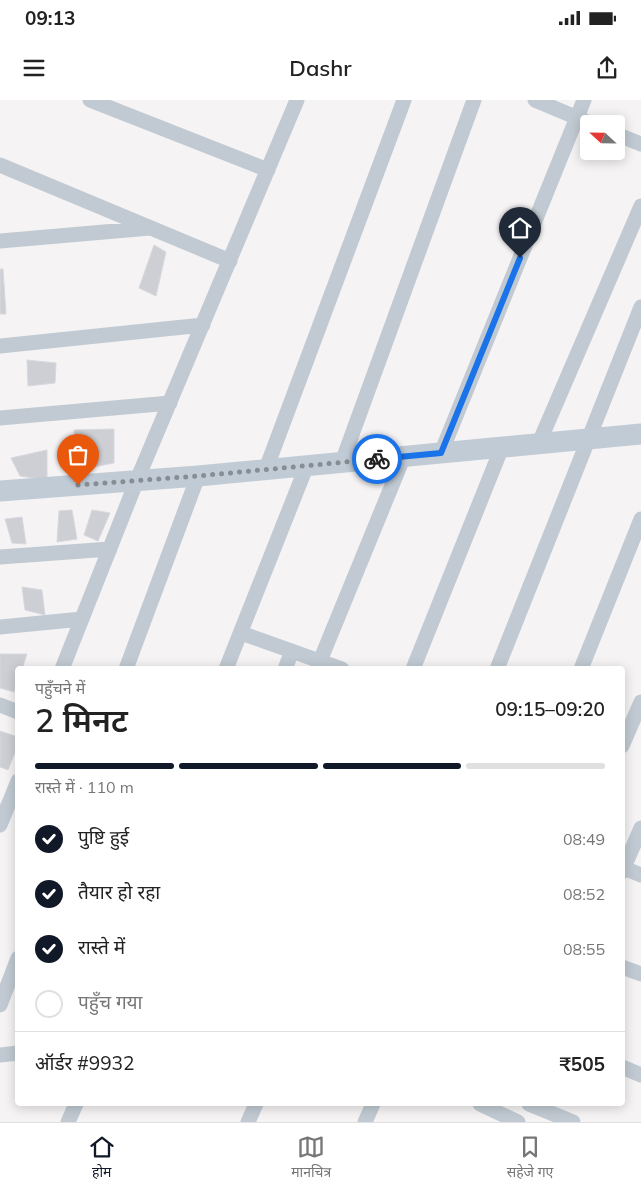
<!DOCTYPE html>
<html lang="hi">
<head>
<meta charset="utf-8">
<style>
	:root { --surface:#fff; --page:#f6f6f6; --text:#222; --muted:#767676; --line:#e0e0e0; --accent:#111827 }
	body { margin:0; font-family:Mulish,"Noto Sans Devanagari",sans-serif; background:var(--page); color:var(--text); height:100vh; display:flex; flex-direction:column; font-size:19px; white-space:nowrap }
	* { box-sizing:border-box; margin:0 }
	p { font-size:16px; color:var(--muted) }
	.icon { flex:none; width:28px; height:28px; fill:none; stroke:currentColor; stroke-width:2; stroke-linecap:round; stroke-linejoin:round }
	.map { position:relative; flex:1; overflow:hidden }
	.details { position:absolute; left:15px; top:566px; width:610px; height:440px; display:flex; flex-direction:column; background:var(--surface); border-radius:5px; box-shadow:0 2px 12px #0003 }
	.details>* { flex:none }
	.needle { width:32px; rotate:292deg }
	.tools { position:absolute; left:580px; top:15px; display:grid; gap:10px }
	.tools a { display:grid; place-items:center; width:45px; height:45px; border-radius:5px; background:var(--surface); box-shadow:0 2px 12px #0003; font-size:25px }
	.pin { position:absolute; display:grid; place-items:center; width:42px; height:42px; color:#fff; margin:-51px -21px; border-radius:50% 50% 50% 0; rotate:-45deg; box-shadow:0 0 5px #0007 }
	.pin .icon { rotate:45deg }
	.courier { position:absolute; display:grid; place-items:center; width:50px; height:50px; margin:-25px; border:4px solid #1a73e8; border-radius:50%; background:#fff; color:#222; box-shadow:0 1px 6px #0007 }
	.summary em { font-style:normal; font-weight:600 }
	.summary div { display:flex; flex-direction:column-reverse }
	.summary { display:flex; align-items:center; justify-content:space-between; height:85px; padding:0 20px }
	h1 { font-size:32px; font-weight:600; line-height:38px }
	.bar { display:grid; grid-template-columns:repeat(4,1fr); gap:8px 5px; align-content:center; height:60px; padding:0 20px }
	.bar i { height:6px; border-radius:4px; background:var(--line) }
	.bar .active { background:var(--accent) }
	.bar p { grid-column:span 4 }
	.line { display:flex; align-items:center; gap:12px; padding:0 20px; border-top:1px solid var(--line) }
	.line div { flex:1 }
	ol { padding:0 20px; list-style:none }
	li { display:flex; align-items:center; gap:15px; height:55px }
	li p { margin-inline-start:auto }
	li .icon { padding:5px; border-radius:50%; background:var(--accent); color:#fff; stroke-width:4 }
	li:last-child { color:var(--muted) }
	li i { width:28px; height:28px; border:2px solid var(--line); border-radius:50% }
	.status { display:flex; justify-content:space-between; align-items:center; height:35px; padding:0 25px; background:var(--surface); direction:ltr }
	.status svg { height:14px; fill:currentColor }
	header { display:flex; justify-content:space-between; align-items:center; height:65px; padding:0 20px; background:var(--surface); font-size:22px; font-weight:600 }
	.menu { display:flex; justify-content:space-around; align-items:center; height:70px; border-top:1px solid var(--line); background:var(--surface); font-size:14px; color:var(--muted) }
	.menu a { display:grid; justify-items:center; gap:2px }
	.menu .active { color:var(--accent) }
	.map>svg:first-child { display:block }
</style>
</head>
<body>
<div class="status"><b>09:13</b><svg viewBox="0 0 49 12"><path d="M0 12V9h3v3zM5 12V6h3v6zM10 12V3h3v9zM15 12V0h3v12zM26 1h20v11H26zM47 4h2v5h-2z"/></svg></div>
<header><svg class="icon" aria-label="menu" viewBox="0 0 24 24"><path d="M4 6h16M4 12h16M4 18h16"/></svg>Dashr<svg class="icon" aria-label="share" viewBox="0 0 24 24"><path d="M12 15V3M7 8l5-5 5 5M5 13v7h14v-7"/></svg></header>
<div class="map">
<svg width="641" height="1022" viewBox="0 0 641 1022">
	<rect width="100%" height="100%" fill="#f5f3f3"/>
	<path fill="#cdcfd5" stroke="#d7d9de" d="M154 145 166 152 156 196 139 188Z
		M0 169H3L6 214H0Z
		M27 260 56 263 55 283 28 286Z
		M114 329V363L77 370 74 330Z
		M47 350V380L20 376 11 358Z
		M72 410 77 439 57 442 59 411Z
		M92 410 110 413 98 441 84 435Z
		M22 417 26 444 12 443 5 419Z
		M22 487 42 490 45 515 25 510Z
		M0 554H27L22 569H18V583L14 592 0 588Z
		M0 631 18 637V645L8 670 0 667Z"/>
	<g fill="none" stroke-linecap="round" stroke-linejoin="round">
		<path stroke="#c1cad2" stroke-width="15" d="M90 0 268 70
			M535 0 592 24
			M616 34 641 44
			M0 65 230 161
			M0 141 150 128
			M0 246 203 225
			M0 318 170 303
			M539 343 641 106
			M441 353 584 0
			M342 362 474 0
			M266 369 404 0
			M0 457 110 449
			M0 527 82 519
			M241 533 342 569
			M320 561 404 356
			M62 569 137 380 297 0
			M126 569 198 376
			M226 569 307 365
			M285 569 292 551
			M413 569 502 347
			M497 569 641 207
			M581 569 641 419
			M0 605 18 612
			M622 646 641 602
			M0 725 18 681
			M624 768 641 775
			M622 772 641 728
			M622 867 641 874
			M0 905 18 858
			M0 955 18 953
			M622 967 641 975
			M480 1004 518 1022
			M529 1004 573 1022
			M68 1022 76 1004
			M248 1022 256 1004
			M365 1022 373 1004"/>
		<path stroke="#c1cbd6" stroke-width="21" d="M0 391 198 376 641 334"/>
	</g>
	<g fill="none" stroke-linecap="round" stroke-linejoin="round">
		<path stroke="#868d94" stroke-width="5" stroke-dasharray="0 9" d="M78 385 198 376 377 359"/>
		<path stroke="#1a73e8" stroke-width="6" d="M377 359 441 353 520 158"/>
	</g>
</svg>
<div class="tools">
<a><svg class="needle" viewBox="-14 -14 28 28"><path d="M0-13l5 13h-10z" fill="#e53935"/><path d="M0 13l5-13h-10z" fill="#767676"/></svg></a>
</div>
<div class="pin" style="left:78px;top:385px;background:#ea580c"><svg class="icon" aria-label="bag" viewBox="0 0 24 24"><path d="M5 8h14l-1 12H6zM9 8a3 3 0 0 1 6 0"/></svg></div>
<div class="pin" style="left:520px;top:158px;background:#1f2937"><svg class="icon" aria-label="home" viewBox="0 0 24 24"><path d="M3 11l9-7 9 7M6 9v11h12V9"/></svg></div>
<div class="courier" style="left:377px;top:359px"><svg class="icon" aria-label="bike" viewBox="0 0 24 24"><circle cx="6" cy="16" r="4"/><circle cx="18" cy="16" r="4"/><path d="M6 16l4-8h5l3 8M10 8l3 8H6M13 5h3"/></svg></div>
<section class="details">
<div class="summary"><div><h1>2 मिनट</h1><p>पहुँचने में</p></div><em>09:15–09:20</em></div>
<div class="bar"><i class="active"></i><i class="active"></i><i class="active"></i><i></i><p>रास्ते में · 110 m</p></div>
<ol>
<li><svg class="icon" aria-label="check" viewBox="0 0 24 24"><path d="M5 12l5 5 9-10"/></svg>पुष्टि हुई<p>08:49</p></li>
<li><svg class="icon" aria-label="check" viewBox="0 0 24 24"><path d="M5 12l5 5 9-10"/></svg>तैयार हो रहा<p>08:52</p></li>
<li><svg class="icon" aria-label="check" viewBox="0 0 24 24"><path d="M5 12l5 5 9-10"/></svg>रास्ते में<p>08:55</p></li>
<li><i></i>पहुँच गया</li>
</ol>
<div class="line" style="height:65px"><div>ऑर्डर #9932</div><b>₹505</b></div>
</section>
</div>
<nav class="menu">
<a class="active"><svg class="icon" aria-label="home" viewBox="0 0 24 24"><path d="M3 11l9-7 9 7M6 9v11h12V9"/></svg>होम</a>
<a><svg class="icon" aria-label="map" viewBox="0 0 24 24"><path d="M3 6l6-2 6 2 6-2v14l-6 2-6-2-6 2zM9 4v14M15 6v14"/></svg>मानचित्र</a>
<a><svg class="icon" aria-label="saved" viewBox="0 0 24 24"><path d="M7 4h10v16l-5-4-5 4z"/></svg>सहेजे गए</a>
</nav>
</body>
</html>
